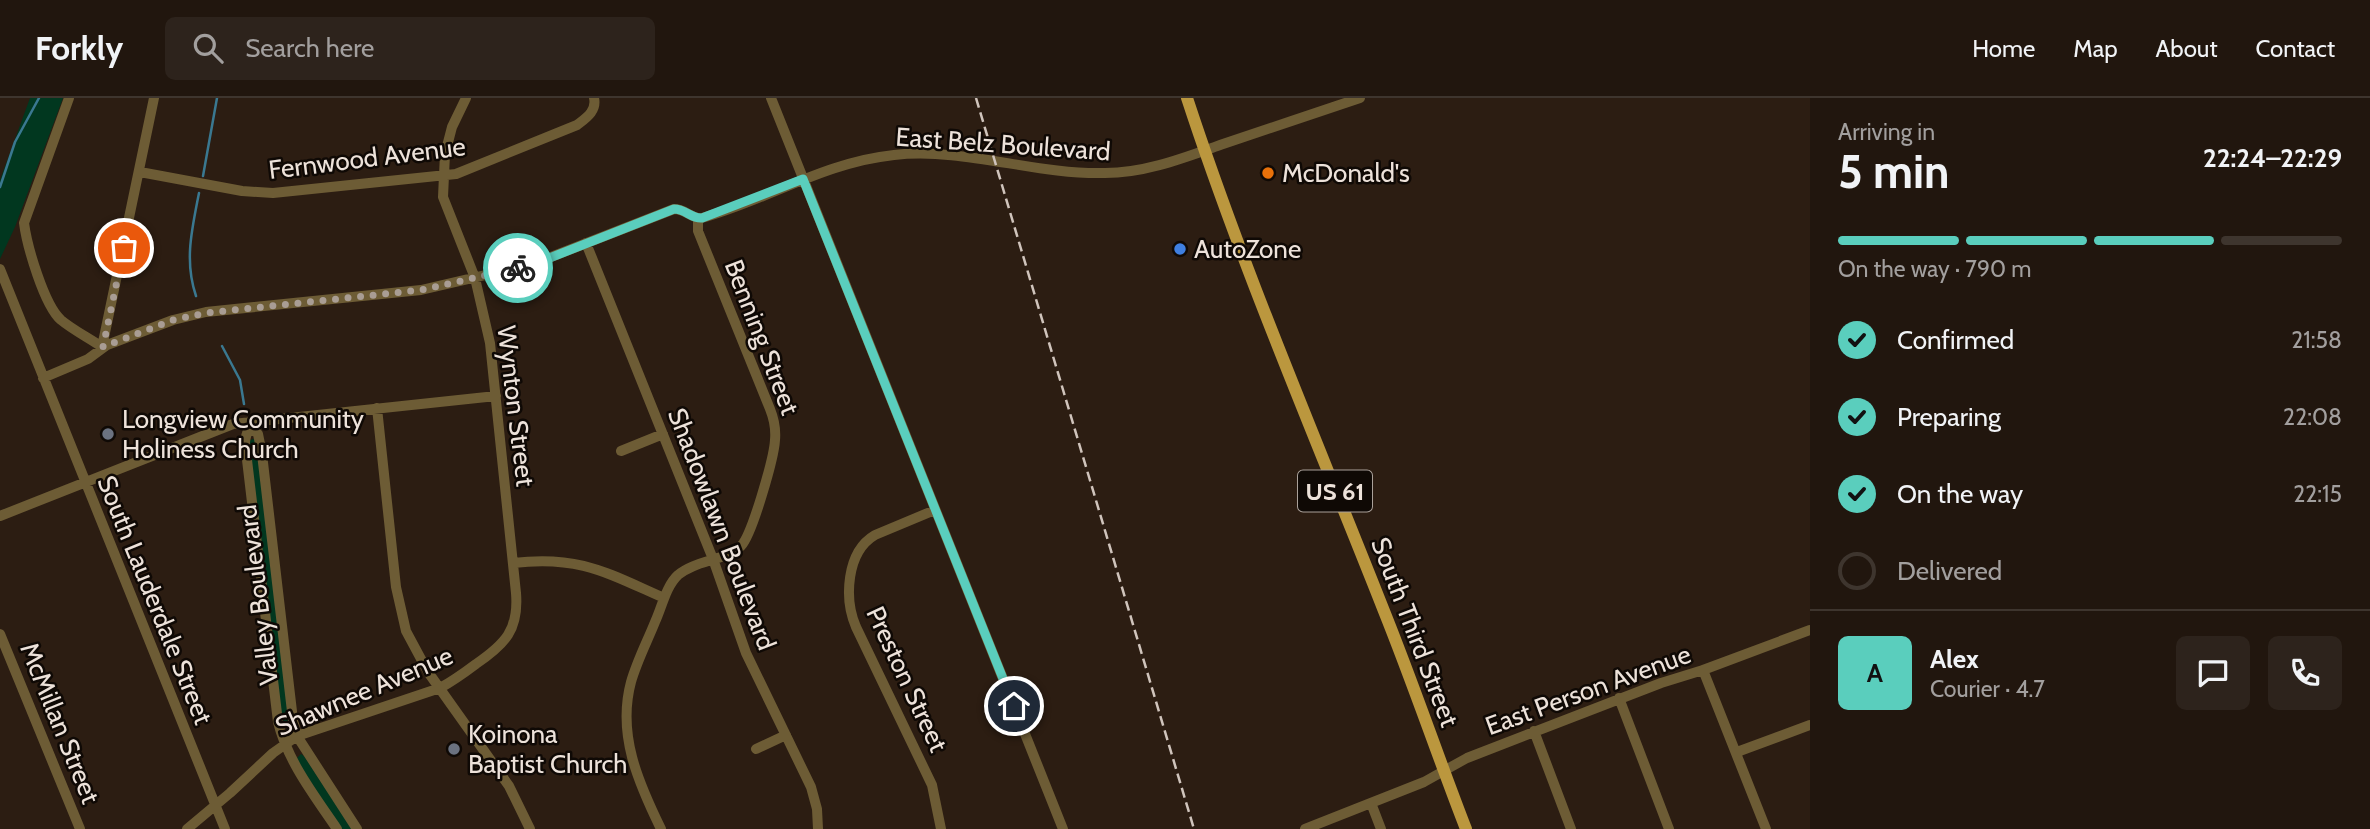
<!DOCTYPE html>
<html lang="en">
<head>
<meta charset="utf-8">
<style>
	:root { --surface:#21160e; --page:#2d231c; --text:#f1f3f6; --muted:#a29f9e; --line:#3e352e; --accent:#5acebd }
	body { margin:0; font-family:Cabin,sans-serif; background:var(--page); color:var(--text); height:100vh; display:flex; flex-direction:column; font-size:26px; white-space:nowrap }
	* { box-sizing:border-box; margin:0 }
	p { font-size:23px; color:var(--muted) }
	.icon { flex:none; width:38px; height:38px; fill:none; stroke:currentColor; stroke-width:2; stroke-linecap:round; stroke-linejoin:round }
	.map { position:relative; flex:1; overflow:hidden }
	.details { display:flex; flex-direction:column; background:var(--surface); width:560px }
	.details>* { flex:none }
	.pin { position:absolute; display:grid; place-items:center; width:60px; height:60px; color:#fff; margin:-30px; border:4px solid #fff; border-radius:50%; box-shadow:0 2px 7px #0007 }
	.courier { position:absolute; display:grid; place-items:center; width:70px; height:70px; margin:-35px; border:5px solid #5acebd; border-radius:50%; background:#fff; color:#222; box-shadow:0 2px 9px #0007 }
	.summary em { font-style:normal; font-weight:700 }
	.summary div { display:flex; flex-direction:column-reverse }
	.summary { display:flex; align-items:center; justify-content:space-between; height:119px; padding:0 28px }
	h1 { font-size:46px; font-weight:700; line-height:52px }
	.bar { display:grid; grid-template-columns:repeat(4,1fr); gap:10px 7px; align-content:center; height:84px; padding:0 28px }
	.bar i { height:9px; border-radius:5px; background:var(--line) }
	.bar .selected { background:var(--accent) }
	.bar p { grid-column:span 4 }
	.line { display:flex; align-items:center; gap:18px; padding:0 28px; border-top:2px solid var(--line) }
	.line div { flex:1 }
	.round { display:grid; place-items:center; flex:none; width:74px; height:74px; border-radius:10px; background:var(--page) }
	ol { padding:0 28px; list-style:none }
	li { display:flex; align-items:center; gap:21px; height:77px }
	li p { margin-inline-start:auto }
	li .icon { padding:7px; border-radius:50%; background:var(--accent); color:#111; stroke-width:4 }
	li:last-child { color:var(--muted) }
	li i { width:38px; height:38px; border:4px solid var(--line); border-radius:50% }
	header { display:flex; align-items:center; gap:42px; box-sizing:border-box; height:98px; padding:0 35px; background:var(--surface); border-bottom:2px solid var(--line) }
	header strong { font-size:33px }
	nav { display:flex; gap:38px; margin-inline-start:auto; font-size:24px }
	.search { width:490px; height:63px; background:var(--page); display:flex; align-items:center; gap:18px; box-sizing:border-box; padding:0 24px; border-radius:10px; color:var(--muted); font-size:26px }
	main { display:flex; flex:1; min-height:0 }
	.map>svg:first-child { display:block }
</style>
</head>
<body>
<header>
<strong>Forkly</strong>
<div class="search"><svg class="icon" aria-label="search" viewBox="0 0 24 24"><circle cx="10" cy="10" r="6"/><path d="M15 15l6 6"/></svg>Search here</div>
<nav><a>Home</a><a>Map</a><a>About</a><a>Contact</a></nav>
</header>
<main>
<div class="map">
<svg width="1810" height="731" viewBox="0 0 1810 731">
	<rect width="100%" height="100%" fill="#2c1d12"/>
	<path fill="#01371f" d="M30 0H63L15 129 0 161V82Z
		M254 341 257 344 289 621 286 624 282 622 248 346 250 342Z
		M301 656 304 658 352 731H341L298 664 297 660Z"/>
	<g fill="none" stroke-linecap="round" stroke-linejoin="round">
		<path stroke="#3a7890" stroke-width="2.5" d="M203 78 217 0
			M0 89 15 44 39 0
			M196 198C184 163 192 131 199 95
			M222 248 240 282 244 306"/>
		<path stroke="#6d5c35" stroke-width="10" d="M69 0 24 125C27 148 44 207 61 222 73 232 89 240 102 249L154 0
			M771 0 1063 731
			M140 74 242 93 273 95 456 76 577 27C586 20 597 13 594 0
			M586 145 713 461 746 555 811 689 817 711 818 731
			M0 171 225 731
			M43 280 88 261 107 247 173 222 206 214 421 192 533 166 674 111C686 111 691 121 702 120 767 102 825 64 894 57 964 49 1035 77 1105 75 1146 75 1186 59 1223 46 1269 31 1314 15 1360 0
			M377 310 396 489 406 533 428 574 509 688 530 731
			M249 324C250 331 245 337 245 345L278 624C288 664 314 697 337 731
			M250 329 258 336 262 356 293 622 297 638 357 731
			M621 353 663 336
			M935 412 875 437C846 454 844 501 856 529L932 687 941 731
			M0 418 233 326 496 298
			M513 465C579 457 607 475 664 500
			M0 536 80 731
			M1703 572 1766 731
			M1619 600 1669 731
			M1534 633 1571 731
			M756 651 786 637
			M1737 654 1810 627
			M1371 705 1381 731
			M187 731 230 695 273 655 297 638 440 590C453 583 464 575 476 566 505 546 519 532 516 495L490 245 475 180 443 99 445 56 452 29 466 0
			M661 731C638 684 617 636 631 584 637 563 647 544 655 524 662 509 666 488 678 477 696 462 724 463 741 448 752 437 774 360 775 342 776 331 774 321 770 311L698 133V121
			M1305 731 1424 684 1467 660 1661 585 1703 572 1810 532"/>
		<path stroke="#bb973e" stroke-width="12" d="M1187 0C1244 174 1317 343 1384 513 1413 585 1438 659 1466 731"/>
		<path stroke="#d0c4bc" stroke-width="2.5" stroke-dasharray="10 5" stroke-linecap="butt" d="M976 0 1194 731"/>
	</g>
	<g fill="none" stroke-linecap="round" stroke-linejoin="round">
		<path stroke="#a99d94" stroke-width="7" stroke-dasharray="0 12.6" d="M124 150 103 249 173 222 206 215 421 192 518 170"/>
		<path stroke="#5acebd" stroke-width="9" d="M518 170 547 161 674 111C686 111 691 121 702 120L803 81 1014 608"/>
	</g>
	<circle fill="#e8710a" stroke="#0f0905" stroke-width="2.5" cx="1268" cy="75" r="7"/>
	<circle fill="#3f7fe0" stroke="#0f0905" stroke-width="2.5" cx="1180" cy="151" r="7"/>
	<g fill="#6b7280" stroke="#0f0905" stroke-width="2.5">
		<circle cx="108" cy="336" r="7"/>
		<circle cx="454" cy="651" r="7"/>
	</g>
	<g text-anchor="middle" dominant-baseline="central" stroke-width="5" stroke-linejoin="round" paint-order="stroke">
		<rect fill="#0f0905" stroke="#aaa19a" stroke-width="2" x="1298" y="372.5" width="74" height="41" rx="5"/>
		<g font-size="24" font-weight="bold" fill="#ede2da">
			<text x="1335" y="393">US 61</text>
		</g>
		<g font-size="26" fill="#ede2da" stroke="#0f0905">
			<text transform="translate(1003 46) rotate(4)">East Belz Boulevard</text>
			<text transform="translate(367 60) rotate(-7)">Fernwood Avenue</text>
			<text transform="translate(762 239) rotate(69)">Benning Street</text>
			<text transform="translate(516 308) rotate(83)">Wynton Street</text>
			<text transform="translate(722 431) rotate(69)">Shadowlawn Boulevard</text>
			<text transform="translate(258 497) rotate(-97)">Valley Boulevard</text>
			<text transform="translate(155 502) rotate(68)">South Lauderdale Street</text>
			<text transform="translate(1415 534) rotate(69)">South Third Street</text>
			<text transform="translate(907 581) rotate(65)">Preston Street</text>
			<text transform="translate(1588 592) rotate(-20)">East Person Avenue</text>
			<text transform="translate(364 593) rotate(-23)">Shawnee Avenue</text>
			<text transform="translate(60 625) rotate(68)">McMillan Street</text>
		</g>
		<g font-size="26" fill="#ede2da" stroke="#0f0905" text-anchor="start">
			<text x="1282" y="75">McDonald's</text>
			<text x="1194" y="151">AutoZone</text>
			<text x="122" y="321">Longview Community<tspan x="122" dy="30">Holiness Church</tspan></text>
			<text x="468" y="636">Koinona<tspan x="468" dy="30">Baptist Church</tspan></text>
		</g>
	</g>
</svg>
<div class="pin" style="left:124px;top:150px;background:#ea580c"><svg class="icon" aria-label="bag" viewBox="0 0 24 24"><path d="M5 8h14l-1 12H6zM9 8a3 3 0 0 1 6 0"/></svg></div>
<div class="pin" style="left:1014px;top:608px;background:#1f2937"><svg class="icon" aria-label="home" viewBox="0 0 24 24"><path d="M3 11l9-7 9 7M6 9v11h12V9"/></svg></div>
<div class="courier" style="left:518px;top:170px"><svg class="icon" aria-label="bike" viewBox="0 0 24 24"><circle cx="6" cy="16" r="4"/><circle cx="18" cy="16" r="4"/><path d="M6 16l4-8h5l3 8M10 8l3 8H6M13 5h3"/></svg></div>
</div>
<section class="details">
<div class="summary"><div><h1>5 min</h1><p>Arriving in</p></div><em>22:24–22:29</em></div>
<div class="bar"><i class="selected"></i><i class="selected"></i><i class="selected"></i><i></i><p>On the way · 790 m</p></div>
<ol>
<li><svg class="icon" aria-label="check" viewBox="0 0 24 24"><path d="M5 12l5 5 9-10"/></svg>Confirmed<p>21:58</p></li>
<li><svg class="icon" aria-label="check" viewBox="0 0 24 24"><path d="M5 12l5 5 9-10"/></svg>Preparing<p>22:08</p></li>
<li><svg class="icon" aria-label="check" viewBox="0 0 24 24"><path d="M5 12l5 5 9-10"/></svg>On the way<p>22:15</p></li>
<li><i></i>Delivered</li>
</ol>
<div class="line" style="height:126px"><b class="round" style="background:var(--accent);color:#111">A</b><div><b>Alex</b><p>Courier · 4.7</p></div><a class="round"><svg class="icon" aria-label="chat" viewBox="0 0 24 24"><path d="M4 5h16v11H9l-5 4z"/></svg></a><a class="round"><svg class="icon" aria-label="phone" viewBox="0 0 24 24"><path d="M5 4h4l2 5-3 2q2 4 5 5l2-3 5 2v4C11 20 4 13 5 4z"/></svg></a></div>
</section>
</main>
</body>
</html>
